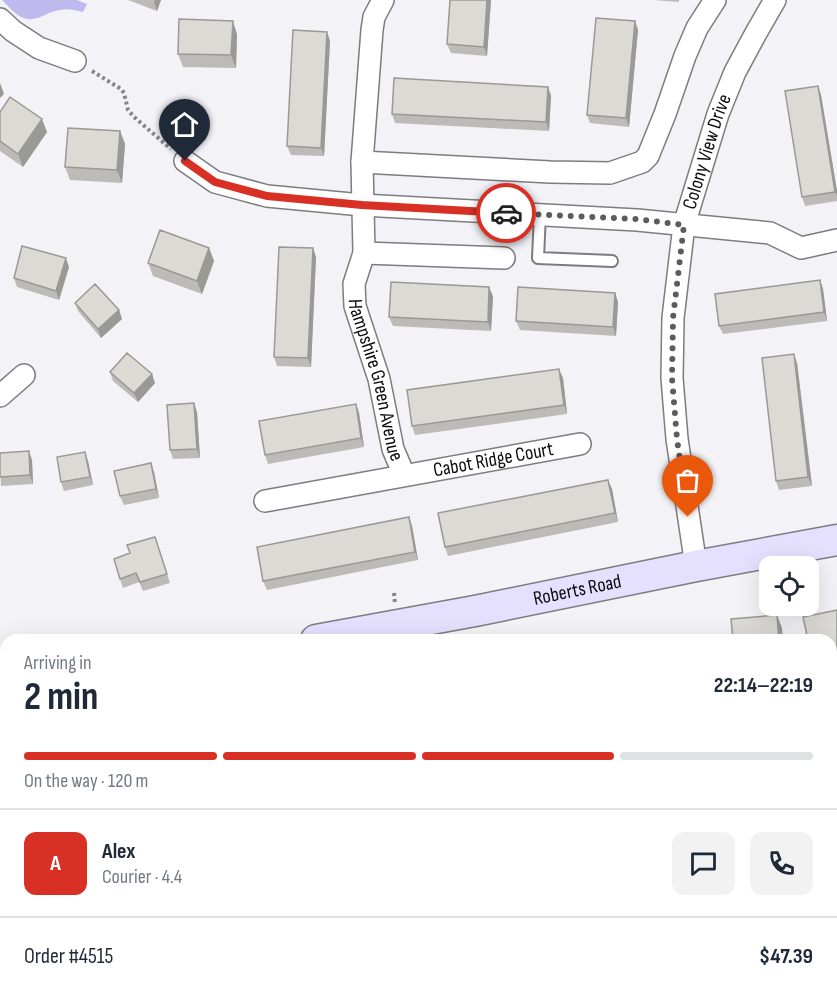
<!DOCTYPE html>
<html lang="en">
<head>
<meta charset="utf-8">
<style>
	:root { --surface:#fff; --page:#f2f2f3; --text:#1f2937; --muted:#747a83; --line:#e0e1e3; --accent:#d93025 }
	body { margin:0; font-family:"Sofia Sans Condensed",sans-serif; background:var(--page); color:var(--text); height:100vh; display:flex; flex-direction:column; font-size:22px; white-space:nowrap }
	* { box-sizing:border-box; margin:0 }
	p { font-size:20px; color:var(--muted) }
	.icon { flex:none; width:33px; height:33px; fill:none; stroke:currentColor; stroke-width:2; stroke-linecap:round; stroke-linejoin:round }
	.map { position:relative; flex:1; overflow:hidden }
	.drawer { position:absolute; left:0px; top:634px; width:837px; height:374px; display:flex; flex-direction:column; background:var(--surface); border-radius:18px 18px 0 0; box-shadow:0 6px 24px #0002 }
	.drawer>* { flex:none }
	.controls { position:absolute; left:759px; top:556px; display:grid; gap:12px }
	.controls a { display:grid; place-items:center; width:60px; height:60px; border-radius:12px; background:var(--surface); box-shadow:0 6px 24px #0002; font-size:30px }
	.pin { position:absolute; display:grid; place-items:center; width:51px; height:51px; color:#fff; margin:-62px -26px; border-radius:50% 50% 50% 0; rotate:-45deg; box-shadow:0 0 6px #0007 }
	.pin .icon { rotate:45deg }
	.courier { position:absolute; display:grid; place-items:center; width:60px; height:60px; margin:-30px; border:4px solid #d93025; border-radius:50%; background:#fff; color:#222; box-shadow:0 2px 8px #0007 }
	.headline em { font-style:normal; font-weight:700 }
	.headline div { display:flex; flex-direction:column-reverse }
	.headline { display:flex; align-items:center; justify-content:space-between; height:102px; padding:0 24px }
	h1 { font-size:39px; font-weight:700; line-height:45px }
	.bar { display:grid; grid-template-columns:repeat(4,1fr); gap:9px 6px; align-content:center; height:72px; padding:0 24px }
	.bar i { height:8px; border-radius:4px; background:var(--line) }
	.bar .active { background:var(--accent) }
	.bar p { grid-column:span 4 }
	.line { display:flex; align-items:center; gap:15px; padding:0 24px; border-top:2px solid var(--line) }
	.line div { flex:1 }
	.round { display:grid; place-items:center; flex:none; width:63px; height:63px; border-radius:12px; background:var(--page) }
	.map>svg:first-child { display:block }
</style>
</head>
<body>
<div class="map">
<svg width="837" height="1007" viewBox="0 0 837 1007">
	<rect width="100%" height="100%" fill="#f2f2f7"/>
	<path fill="#bfb9ee" d="M2 0H77L87 4 83 12C75 10 68 8 60 10 48 11 36 23 24 18 15 15 9 7 2 0Z"/>
	<g fill="none" stroke-linecap="round" stroke-linejoin="round">
		<defs>
			<path id="service" d="M540 214 538 258 612 261"/>
			<g id="minor">
				<path id="s1" d="M383 0 374 17 372 30 362 162 364 253 354 284 355 306 379 379 393 449 404 475"/>
				<path d="M0 19 13 31 39 48 75 61"/>
				<path d="M185 161 215 182 267 196 362 205 637 220 770 233 801 248 837 240"/>
				<path d="M362 162 550 172 610 173 642 162 648 156 665 114 685 56 697 28 715 0"/>
				<path d="M364 253 504 258"/>
				<path d="M0 396 24 375"/>
				<path id="s2" d="M265 501 580 444"/>
				<path id="s3" d="M696 566 677 439 672 378 673 318 684 225 718 114 735 72 756 33 775 0"/>
				<path d="M831 716 837 715"/>
				<path d="M0 871 6 869"/>
				<path d="M445 1002 446 1007"/>
				<path d="M710 1002V1007"/>
			</g>
			<g id="secondary">
				<path id="s4" d="M316 640 475 611 696 566 837 540"/>
				<path d="M0 698H6"/>
			</g>
		</defs>
		<use href="#service" stroke="#7c7c81" stroke-width="14"/>
		<use href="#minor" stroke="#7c7c81" stroke-width="24"/>
		<use href="#secondary" stroke="#7c7c81" stroke-width="33"/>
		<path stroke="#86868a" stroke-width="4" stroke-dasharray="3 3" stroke-linecap="butt" d="M92 71 121 89 124 93 128 110 134 117 171 149
			M394 593 395 603"/>
		<use href="#service" stroke="#fff" stroke-width="10"/>
		<use href="#minor" stroke="#fff" stroke-width="21"/>
		<use href="#secondary" stroke="#e4e0fe" stroke-width="30"/>
	</g>
	<path fill="#bcbbb7" d="M128 0H161L157 11Z
		M491 0 487 56 451 53 447 44Z
		M654 0H679V2Z
		M635 21 638 30 629 127 590 123 587 115Z
		M327 32 330 41 324 156 291 155 287 146Z
		M237 34 236 68 183 67 178 54Z
		M818 86 821 95 837 191V201L805 206 802 197Z
		M548 87 551 96 549 131 395 123 392 114Z
		M0 112 47 132 23 167 0 151Z
		M120 131 125 144 122 183 70 180 65 167Z
		M209 248 214 261 202 294 153 276 148 263Z
		M313 248 316 257 311 367 277 366 274 357Z
		M69 267 59 300 17 287 14 278Z
		M820 280 823 289 827 321 723 334 719 326Z
		M615 293 618 302 616 336 520 330 516 321Z
		M493 296 491 331 393 326 389 317Z
		M75 303 119 310 122 319 101 338 78 311Z
		M797 363 812 486 779 490 776 481Z
		M110 372 155 383 138 402 113 381Z
		M563 378 567 414 415 435 412 426Z
		M356 404 359 413 364 447 268 464 265 455Z
		M197 412 200 458 173 459 170 450Z
		M0 453 32 460 33 484 1 486Z
		M88 461 93 485 64 491 61 482Z
		M154 472 159 498 124 505 120 496Z
		M612 489 618 522 448 556 445 547Z
		M409 517 412 526 418 560 267 590 263 581Z
		M155 537 170 583 143 591 139 582 123 588 120 579 130 553Z
		M837 610V666L831 667V640Z
		M837 766V819L831 822V768Z
		M6 773V822H0V774Z"/>
	<path fill="#999995" d="M155 0H161L157 11 154 2Z
		M487 0H491L487 56 484 47Z
		M233 21 237 34 236 68 231 55Z
		M635 21 638 30 629 127 626 118Z
		M327 32 330 41 324 156 321 148Z
		M0 83 4 94 0 98Z
		M818 86 821 95 837 191V196L835 192Z
		M548 87 551 96 549 131 546 122Z
		M42 119 47 132 23 167 18 154Z
		M120 131 125 144 122 183 117 170Z
		M209 248 214 261 202 294 197 281Z
		M313 248 316 257 311 367 308 358Z
		M66 258 69 267 59 300 56 291Z
		M820 280 823 289 827 321 824 312Z
		M489 287 493 296 491 331 488 322Z
		M615 293 618 302 616 336 613 327Z
		M119 310 122 319 101 338 98 329Z
		M794 354 797 363 812 486 808 477Z
		M559 369 563 378 567 414 564 405Z
		M152 374 155 383 138 402 134 393Z
		M194 403 197 412 200 458 197 449Z
		M356 404 359 413 364 447 361 438Z
		M29 451 32 460 33 484 30 475Z
		M85 452 88 461 93 485 90 477Z
		M151 463 154 472 159 498 156 489Z
		M608 480 612 489 618 522 615 513Z
		M409 517 412 526 418 560 415 552Z
		M777 615 782 628 783 640H779Z"/>
	<path fill="#dbdad5" stroke="#999995" stroke-width="1.5" d="M450 0H487L484 47 447 44Z
		M596 18 635 21 626 118 587 115Z
		M179 19 233 21 231 55 178 54Z
		M293 30 327 32 321 148 287 146Z
		M394 78 548 87 546 122 392 114Z
		M818 86 835 192 802 197 785 91Z
		M10 97 42 119 18 154 0 141V112Z
		M68 128 120 131 117 170 65 167Z
		M160 230 209 248 197 281 148 263Z
		M22 246 66 258 56 291 14 278Z
		M279 247 313 248 308 358 274 357Z
		M820 280 824 312 719 326 715 294Z
		M391 282 489 287 488 322 389 317Z
		M95 284 119 310 98 329 75 303Z
		M518 287 615 293 613 327 516 321Z
		M127 353 152 374 134 393 110 372Z
		M794 354 808 477 776 481 762 358Z
		M559 369 564 405 412 426 407 390Z
		M194 403 197 449 170 450 167 405Z
		M356 404 361 438 265 455 259 421Z
		M29 451 30 475 0 477V453Z
		M85 452 90 477 61 482 57 457Z
		M151 463 156 489 120 496 114 471Z
		M608 480 615 513 445 547 438 513Z
		M409 517 415 552 263 581 257 547Z
		M155 537 167 574 140 582 136 573 120 579 114 559 130 553 127 545Z
		M837 610V652L831 653V640H808L803 617Z
		M777 615 779 640H733L731 619Z
		M692 636 693 640H674Z
		M837 766V805L831 807V768Z
		M6 773V813H0V774Z
		M6 912V944L0 920V914Z
		M837 937V980L835 981 831 967V939Z
		M503 1002H530L532 1007H496L495 1005Z
		M617 1002H657L658 1007H618Z"/>
	<g fill="none" stroke-linecap="round" stroke-linejoin="round">
		<path stroke="#5c5c5f" stroke-width="6" stroke-dasharray="0 10.8" d="M506 213 637 219 684 225 673 318 672 378 677 439 688 517"/>
		<path stroke="#d93025" stroke-width="8" d="M185 161 215 182 267 196 362 205 506 213"/>
	</g>
	<g text-anchor="middle" dominant-baseline="central" stroke-width="5" stroke-linejoin="round" paint-order="stroke">
		<g font-size="20" fill="#0b0b0d" stroke="#f2f2f7">
			<text stroke="none"><textPath href="#s3" startOffset="420">Colony View Drive</textPath></text>
			<text stroke="none"><textPath href="#s1" startOffset="387">Hampshire Green Avenue</textPath></text>
			<text stroke="none"><textPath href="#s2" startOffset="232">Cabot Ridge Court</textPath></text>
			<text stroke="none"><textPath href="#s4" startOffset="266">Roberts Road</textPath></text>
		</g>
	</g>
</svg>
<div class="controls">
<a><svg class="icon" aria-label="locate" viewBox="0 0 24 24"><circle cx="12" cy="12" r="6"/><path d="M12 2v4M12 18v4M2 12h4M18 12h4"/></svg></a>
</div>
<div class="pin" style="left:688px;top:517px;background:#ea580c"><svg class="icon" aria-label="bag" viewBox="0 0 24 24"><path d="M5 8h14l-1 12H6zM9 8a3 3 0 0 1 6 0"/></svg></div>
<div class="pin" style="left:185px;top:161px;background:#1f2937"><svg class="icon" aria-label="home" viewBox="0 0 24 24"><path d="M3 11l9-7 9 7M6 9v11h12V9"/></svg></div>
<div class="courier" style="left:506px;top:213px"><svg class="icon" aria-label="car" viewBox="0 0 24 24"><path d="M5 17H2v-5l4-1 3-4h7l3 4 3 1v5h-3M9 17h6M6 11h13"/><circle cx="7" cy="17" r="2"/><circle cx="17" cy="17" r="2"/></svg></div>
<section class="drawer">
<div class="headline"><div><h1>2 min</h1><p>Arriving in</p></div><em>22:14–22:19</em></div>
<div class="bar"><i class="active"></i><i class="active"></i><i class="active"></i><i></i><p>On the way · 120 m</p></div>
<div class="line" style="height:108px"><b class="round" style="background:var(--accent);color:#fff">A</b><div><b>Alex</b><p>Courier · 4.4</p></div><a class="round"><svg class="icon" aria-label="chat" viewBox="0 0 24 24"><path d="M4 5h16v11H9l-5 4z"/></svg></a><a class="round"><svg class="icon" aria-label="phone" viewBox="0 0 24 24"><path d="M5 4h4l2 5-3 2q2 4 5 5l2-3 5 2v4C11 20 4 13 5 4z"/></svg></a></div>
<div class="line" style="height:78px"><div>Order #4515</div><b>$47.39</b></div>
</section>
</div>
</body>
</html>
